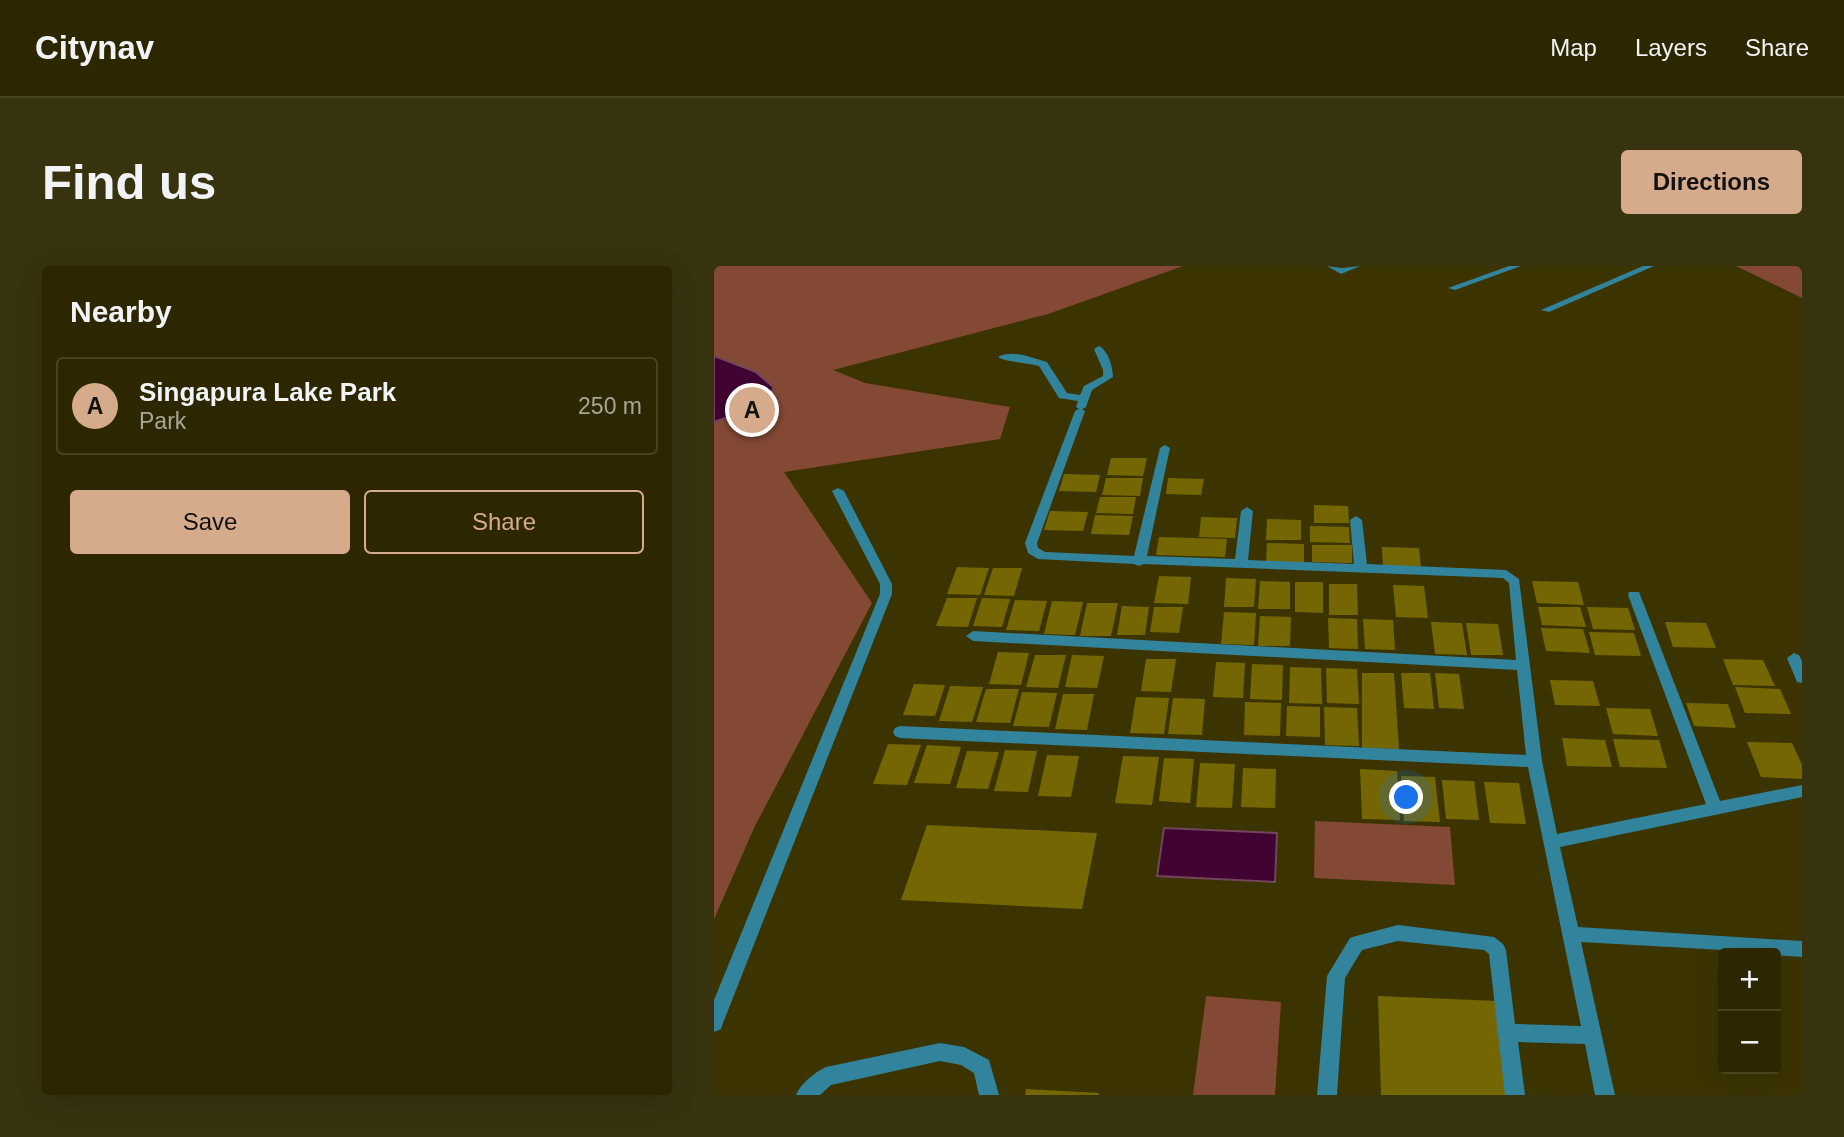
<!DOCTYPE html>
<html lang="en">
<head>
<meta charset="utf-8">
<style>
  :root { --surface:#2c2700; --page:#38330f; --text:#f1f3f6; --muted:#a6a599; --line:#484422; --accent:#d6ab8b }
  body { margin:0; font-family:Arial,sans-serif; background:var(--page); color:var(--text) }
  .controls { position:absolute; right:21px; bottom:21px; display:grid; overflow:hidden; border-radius:7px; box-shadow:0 7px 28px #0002 }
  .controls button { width:63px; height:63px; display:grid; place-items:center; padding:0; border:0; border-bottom:2px solid var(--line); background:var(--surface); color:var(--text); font:35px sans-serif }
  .you { position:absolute; left:693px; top:532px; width:24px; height:24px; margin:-18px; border:5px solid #fff; border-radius:50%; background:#1a73e8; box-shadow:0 0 0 10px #1a73e833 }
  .badge { display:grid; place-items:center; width:46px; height:46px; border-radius:50%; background:var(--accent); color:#111; font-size:23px; font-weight:700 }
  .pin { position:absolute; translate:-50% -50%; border:4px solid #fff; box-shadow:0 2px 7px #0006 }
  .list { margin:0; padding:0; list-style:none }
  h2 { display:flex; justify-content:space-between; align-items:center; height:91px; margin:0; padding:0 28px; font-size:30px }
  h2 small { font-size:23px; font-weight:400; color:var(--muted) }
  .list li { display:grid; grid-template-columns:46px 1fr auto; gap:21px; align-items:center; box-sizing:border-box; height:98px; margin:0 14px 14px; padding:0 14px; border:2px solid var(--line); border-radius:7px }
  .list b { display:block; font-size:26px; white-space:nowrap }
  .list p { margin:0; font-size:23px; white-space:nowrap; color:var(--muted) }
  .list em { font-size:23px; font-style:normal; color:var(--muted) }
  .actions { display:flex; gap:14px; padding:21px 28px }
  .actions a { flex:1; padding:16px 0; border:2px solid var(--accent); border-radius:7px; text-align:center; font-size:24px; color:var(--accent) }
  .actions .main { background:var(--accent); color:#111 }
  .map { position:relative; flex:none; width:1088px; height:829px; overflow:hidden; border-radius:7px }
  header { display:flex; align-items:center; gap:42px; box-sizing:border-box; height:98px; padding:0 35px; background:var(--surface); border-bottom:2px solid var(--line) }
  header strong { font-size:33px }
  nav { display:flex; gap:38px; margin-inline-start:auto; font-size:24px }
  .intro { display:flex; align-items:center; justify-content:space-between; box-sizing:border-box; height:168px; padding:0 42px }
  h1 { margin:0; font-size:49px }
  .button { padding:18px 32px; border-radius:7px; background:var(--accent); color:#111; font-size:24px; font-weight:700 }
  main { display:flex; gap:42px; padding:0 42px }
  aside { flex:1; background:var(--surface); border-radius:7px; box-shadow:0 7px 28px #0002 }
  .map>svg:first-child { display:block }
  .green { fill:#834935 }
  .water { fill:#410332; stroke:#72455d; stroke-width:2 }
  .building { fill:#746703 }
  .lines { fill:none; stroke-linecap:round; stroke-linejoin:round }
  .lane { fill:#31849c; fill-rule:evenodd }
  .street { fill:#31849c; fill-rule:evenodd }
</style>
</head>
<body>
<header>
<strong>Citynav</strong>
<nav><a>Map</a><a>Layers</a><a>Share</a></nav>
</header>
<div class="intro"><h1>Find us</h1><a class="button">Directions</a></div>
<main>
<aside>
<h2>Nearby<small></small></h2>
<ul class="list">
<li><span class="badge">A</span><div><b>Singapura Lake Park</b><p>Park</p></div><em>250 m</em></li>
</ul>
<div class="actions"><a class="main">Save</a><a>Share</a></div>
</aside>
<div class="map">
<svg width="1088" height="829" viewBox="0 0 1088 829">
  <rect width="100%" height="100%" fill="#3b3400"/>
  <path class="green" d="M0 0H469L334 48 119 104 151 117 296 141 286 173 70 206 158 337 41 560 0 653Z
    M1022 0H1088V32Z
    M601 555 736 561 741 619 600 612Z
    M492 730 567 736 561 829H479Z"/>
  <path class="water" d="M0 90 42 106 59 121 56 135 0 156Z
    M450 562 563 567 561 616 443 610Z"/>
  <path class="building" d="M397 192H433L429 210 393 209Z
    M350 208 386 209 382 226 345 225Z
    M392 212H429L426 230 388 229Z
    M454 212 490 213 487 229 452 228Z
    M386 231H422L419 248 382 247Z
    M600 239 634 240 635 257H600Z
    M336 245 374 246 369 265 330 264Z
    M381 249 419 250 415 269 377 268Z
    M487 251 523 252 521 272 485 271Z
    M553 253 587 254V274H552Z
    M596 260 635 261 636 277 596 276Z
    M445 271 513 273 511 291 442 289Z
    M553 277 590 278V297L552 296Z
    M598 279H638V297L598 296Z
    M668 281 705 282 707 301 669 300Z
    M243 301 275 302 266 329 233 328Z
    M279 302H308L300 330 270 329Z
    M445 310 477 311 474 338 440 337Z
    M512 312 542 313 540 341H510Z
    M546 315 576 316V343H544Z
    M818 315 864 316 870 339 823 337Z
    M581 316H609V347L581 346Z
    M615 318H643L644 349H615Z
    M679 319 710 320 714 352 682 351Z
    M233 332H263L254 361 222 360Z
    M268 332 296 333 288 361 259 360Z
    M301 334 333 335 325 365 292 364Z
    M338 335 369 336 361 369 330 368Z
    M373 337H404L397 370H366Z
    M408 340 435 341 431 369H403Z
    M440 341H469L465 367 436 366Z
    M824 341H866L872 361 828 359Z
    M873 341 914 342 921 364 879 363Z
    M510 346 542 347 540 379 507 378Z
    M546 350 577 351 576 380H544Z
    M614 352 643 353 644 383 615 382Z
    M649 353 679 354 681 384 651 383Z
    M717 356 748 357 753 389 721 388Z
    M951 356 992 357 1002 382 959 381Z
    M752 357 784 358 789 389H757Z
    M827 362 869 363 876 387 832 385Z
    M875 366 920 367 927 390 881 389Z
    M284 386 315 387 307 419 275 418Z
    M321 389H352L344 422 312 421Z
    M358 389 390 390 383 422 351 421Z
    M432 393H462L457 426 427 425Z
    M1009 393 1049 394 1061 420 1019 419Z
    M502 396 531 397 529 432 499 431Z
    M538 398 569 399 568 434 536 433Z
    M576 401 607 402 608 438 575 437Z
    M612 402 643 403 645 438 613 437Z
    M648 407H680L685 483 648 482Z
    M687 407H716L720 443 690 442Z
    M721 407 745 408 750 443 725 442Z
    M836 414 879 415 886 440 841 439Z
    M200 418 231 419 221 450 189 449Z
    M236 420 269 421 258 456 225 455Z
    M1021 421 1066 423 1077 448 1031 447Z
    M272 423H305L296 457 262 456Z
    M308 426 343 427 335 461 299 460Z
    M349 428H380L373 464 341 463Z
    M422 431 455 432 450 468 416 467Z
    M459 432 491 433 488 469 454 468Z
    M531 436 567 437 566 470 530 469Z
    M972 437 1014 438 1022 462 980 460Z
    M573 440 606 441V471L572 470Z
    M610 441 643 442 645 480 611 479Z
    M892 442 936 443 944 470 899 468Z
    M848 472 891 474 898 501 853 500Z
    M899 473 945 474 953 502 906 501Z
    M1033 476 1078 477 1088 499V513L1047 511Z
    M174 478 207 479 193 519 159 518Z
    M213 479 247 481 236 518 200 517Z
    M291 484 323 485 314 526 280 525Z
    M253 485 285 486 274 523 242 522Z
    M333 489 365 490 357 531 324 530Z
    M409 490 445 491 438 539 401 537Z
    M450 492 480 493 476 537 445 535Z
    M486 497 521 498 518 542 482 541Z
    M529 502 562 503 561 542 527 541Z
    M646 503 683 505 686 554 648 553Z
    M687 510 721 511 726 556 690 555Z
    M728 514 760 515 765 554 732 553Z
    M770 516 805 517 812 558 776 557Z
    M213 559 383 567 368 643 187 634Z
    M664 730 783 735 794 829H667Z
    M312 823 385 827V829H311Z"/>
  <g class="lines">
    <path class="lane" d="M385 80C394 84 399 101 399 111L378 124 372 141 367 144 362 141 364 135 345 132 325 100C314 97 292 96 284 91 298 83 318 92 333 96L353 127 366 129 370 120 389 110V104L380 83Z"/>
    <path class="street" d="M613 0 628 2 646 0 627 8Z
      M795 0H807L741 24 734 22Z
      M929 0H940L835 46 827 44Z
      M366 142 371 145 323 277 324 282 331 286 420 290 446 182 451 179 456 182 433 290 521 293 527 245 533 241 539 245 534 294 640 298 636 254 642 250 648 254 653 298 792 304 805 313 828 495 843 568 992 538 914 329 915 326H925L1006 535 1088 519V531L846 581 864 661 1088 675V691L1062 689V687L867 676 901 829H881L871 778 804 776 811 829H791L775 688 770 684 684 675 648 684 631 712 623 829H603L613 710 636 672 642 670 684 659 780 671 789 678 792 684 801 758 867 760 814 501 186 472 181 470 179 466 181 462 186 460 812 489 803 404 259 375 252 370 259 365 802 394 795 317 789 312 430 298 425 300 420 298 324 293 314 287 311 277 361 145Z
      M124 222 130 225 178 318V328L9 757 7 763 0 766V734L166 328V318L118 225Z
      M1080 387 1085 389 1088 395V417L1083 416 1073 392Z
      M226 777 250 781 275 794 285 829H265L260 807 247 799 226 795 117 819 106 829H82C87 817 101 806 112 801Z"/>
  </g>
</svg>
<div class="controls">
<button>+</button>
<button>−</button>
</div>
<div class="you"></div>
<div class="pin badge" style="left:38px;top:144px">A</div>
</div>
</main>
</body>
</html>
